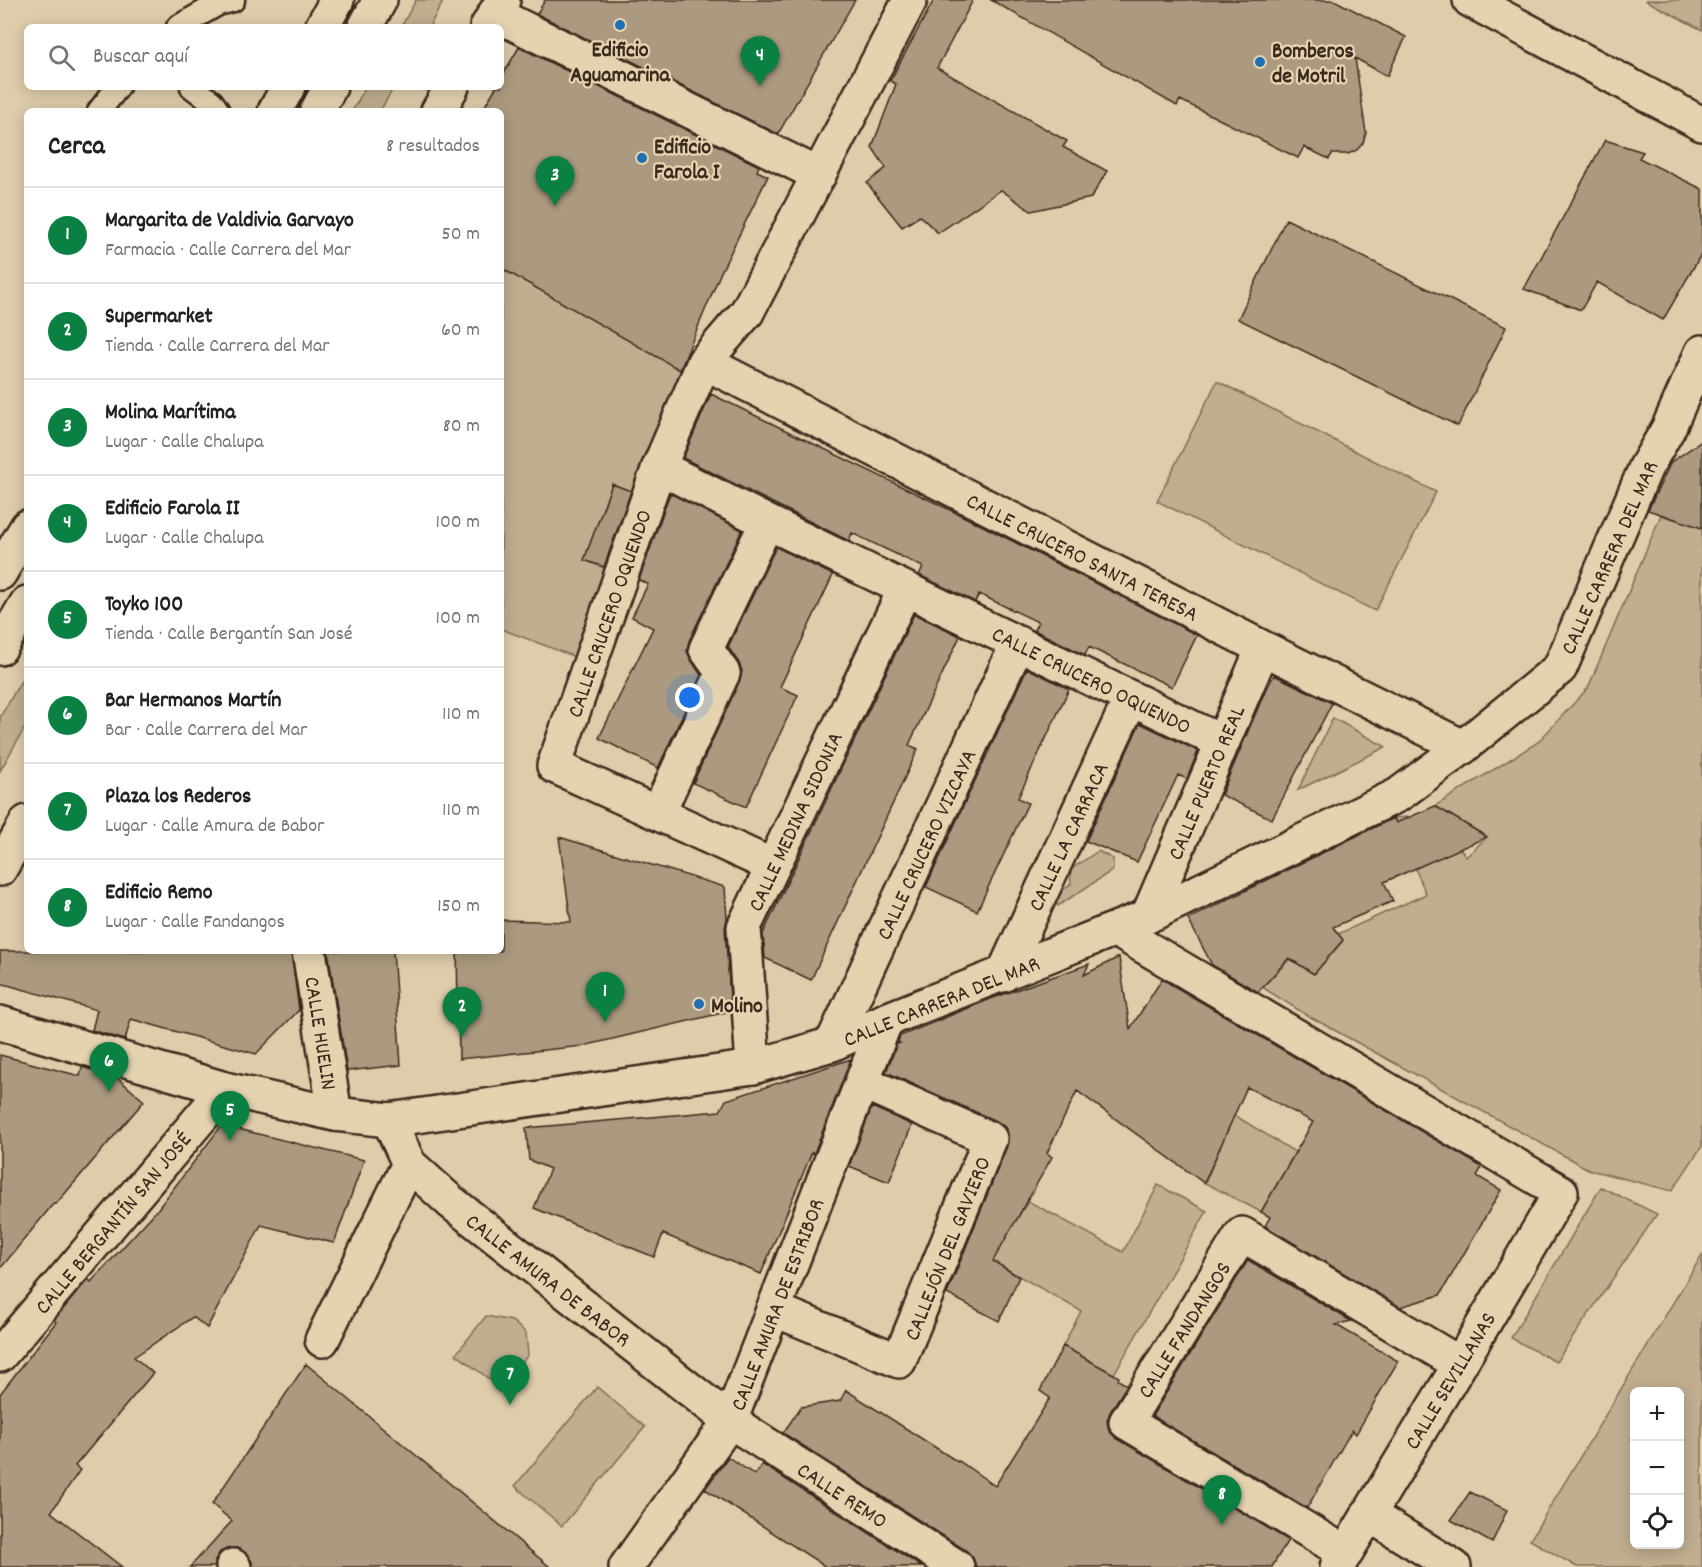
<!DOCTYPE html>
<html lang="es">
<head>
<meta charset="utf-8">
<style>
  :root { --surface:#fff; --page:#f6f6f6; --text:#222; --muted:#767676; --line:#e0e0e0; --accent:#0b8043 }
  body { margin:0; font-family:Dekko,sans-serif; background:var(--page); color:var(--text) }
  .controls { position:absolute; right:18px; bottom:18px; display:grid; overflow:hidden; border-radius:9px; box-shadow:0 3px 15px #0003 }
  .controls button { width:54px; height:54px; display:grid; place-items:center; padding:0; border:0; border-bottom:2px solid var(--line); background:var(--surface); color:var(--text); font:30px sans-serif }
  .you { position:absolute; left:690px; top:698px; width:21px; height:21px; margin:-15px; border:4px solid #fff; border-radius:50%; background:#1a73e8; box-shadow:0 0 0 9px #1a73e833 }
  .badge { display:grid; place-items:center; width:39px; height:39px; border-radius:50%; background:var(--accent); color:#fff; font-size:20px; font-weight:700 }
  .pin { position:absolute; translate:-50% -50px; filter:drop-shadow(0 2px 3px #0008) }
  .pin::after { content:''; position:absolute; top:32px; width:21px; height:18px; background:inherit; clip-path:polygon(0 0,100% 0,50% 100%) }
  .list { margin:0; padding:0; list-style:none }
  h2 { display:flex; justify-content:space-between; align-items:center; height:78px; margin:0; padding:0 24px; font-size:26px }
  h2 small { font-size:20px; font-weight:400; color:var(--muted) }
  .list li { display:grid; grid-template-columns:39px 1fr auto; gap:18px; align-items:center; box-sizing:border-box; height:96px; padding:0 24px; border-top:2px solid var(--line) }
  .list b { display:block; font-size:22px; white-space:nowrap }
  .list p { margin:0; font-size:20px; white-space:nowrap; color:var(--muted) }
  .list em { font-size:20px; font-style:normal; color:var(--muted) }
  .icon { flex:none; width:33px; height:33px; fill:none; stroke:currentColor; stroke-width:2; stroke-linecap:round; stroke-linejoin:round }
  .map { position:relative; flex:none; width:1702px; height:1567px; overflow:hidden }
  .search { position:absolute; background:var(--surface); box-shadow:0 3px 15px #0003; left:24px; top:24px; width:480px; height:66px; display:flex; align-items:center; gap:15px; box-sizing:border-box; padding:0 21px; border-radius:9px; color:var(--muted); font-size:22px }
  .panel { position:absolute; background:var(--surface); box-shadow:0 3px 15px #0003; left:24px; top:108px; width:480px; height:846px; border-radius:9px }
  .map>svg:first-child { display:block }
  .green { fill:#c0ae90; stroke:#7e6c57; stroke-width:1.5; fill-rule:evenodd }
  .building { fill:#ab9a7f; stroke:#3b2a1e; stroke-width:1.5 }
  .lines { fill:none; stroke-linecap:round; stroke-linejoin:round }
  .service-casing { stroke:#3b2a1e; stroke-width:27 }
  .pedestrian-casing { stroke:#3b2a1e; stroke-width:38 }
  .minor-casing { stroke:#3b2a1e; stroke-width:38 }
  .tertiary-casing { stroke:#3b2a1e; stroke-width:38 }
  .trunk-casing { stroke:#3b2a1e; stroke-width:38 }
  .service { stroke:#e5d3b0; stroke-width:22 }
  .pedestrian { stroke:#e5d3b0; stroke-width:33 }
  .minor { stroke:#e5d3b0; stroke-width:33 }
  .tertiary { stroke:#e5d3b0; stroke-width:33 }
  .trunk { stroke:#e5d3b0; stroke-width:33 }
  .poi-dot { fill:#1f6fb2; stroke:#e5d3b0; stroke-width:2 }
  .labels { text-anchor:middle; stroke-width:4.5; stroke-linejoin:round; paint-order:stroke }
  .poi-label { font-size:22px; font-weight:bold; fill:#3b2a1e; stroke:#e5d3b0; text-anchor:start }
  .street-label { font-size:22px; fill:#3b2a1e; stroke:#e5d3b0 }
</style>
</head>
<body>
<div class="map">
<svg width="1702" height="1567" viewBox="0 0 1702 1567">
  <rect width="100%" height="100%" fill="#deccaa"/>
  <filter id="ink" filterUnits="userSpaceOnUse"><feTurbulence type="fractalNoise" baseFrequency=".0167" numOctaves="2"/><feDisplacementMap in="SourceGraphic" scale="12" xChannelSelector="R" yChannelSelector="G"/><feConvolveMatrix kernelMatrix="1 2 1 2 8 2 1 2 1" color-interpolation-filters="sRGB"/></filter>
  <g filter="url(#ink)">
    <path class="green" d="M416 0H444L429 27H401Z
      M1645 0H1702V30Z
      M366 87H394L380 111H352Z
      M501 268 681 370 640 495 612 484 584 560 613 571 583 660 501 629Z
      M1217 381 1436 492 1375 611 1157 501Z
      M1661 515 1702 528V1146L1672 1191 1590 1170 1305 1014 1262 987 1290 959 1314 974 1343 941 1338 934 1426 894 1394 818 1408 817 1460 848 1466 857 1487 837 1435 806 1538 742 1588 688Z
      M27 671V724L0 771V717Z
      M1333 718 1386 747 1298 790Z
      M1098 851 1113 859V870L1058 906 1053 898 1071 884 1070 870Z
      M1234 1115 1295 1152 1261 1212 1205 1183Z
      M1158 1185 1207 1211 1114 1374 1063 1346 1081 1311 980 1254 956 1245 974 1201 1016 1221 1028 1201 1123 1252Z
      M1601 1187 1657 1214 1556 1362 1511 1338Z
      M1702 1255V1567H1577L1530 1540ZM1634 1392H1680V1544H1634Z
      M486 1316 512 1321 526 1333 528 1355 501 1388 456 1354Z
      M597 1387 645 1427 562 1526 515 1486Z"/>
    <path class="building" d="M545 0H855L778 134 537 14Z
      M934 0H973L937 68 1067 141 1063 147 1107 171 1091 198 1031 211 1001 190 938 233 920 216 902 227 867 183 886 168 872 147 896 84 890 81Z
      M991 0H1334L1406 37 1387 76 1355 58 1366 133 1363 143 1357 150 1348 154H1332L1329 159 1304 147 1298 158 1180 100 1177 106Z
      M519 47 759 166 757 171 768 176 721 272 680 370 501 268V111H482L496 87H501V78Z
      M1605 140 1643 152 1639 158 1702 189V253L1663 320 1597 282 1581 310 1524 289Z
      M1286 219 1506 327 1458 426 1238 319Z
      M711 394 977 523 1197 635 1172 687 1089 647 1085 655 1034 630 1038 622 979 594 975 602 919 575 923 567 852 533 849 541 683 458Z
      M1702 441V528L1648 510 1671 462Z
      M612 484 631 491 604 567 584 560Z
      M670 493 742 530 689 641 687 651 691 660 701 675 658 768 599 738 653 628 632 617 648 584 639 580Z
      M776 547 833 575 780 687 798 695 746 807 693 783 740 680 742 671 739 663 728 647Z
      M914 614 960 636 909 745 918 749 811 980 765 958 763 934Z
      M1027 668 1069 689 1018 798 1028 803 977 911 926 887Z
      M1274 675 1332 703 1272 819 1221 795 1263 696Z
      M1140 723 1198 751 1187 779 1178 775 1137 862 1086 841Z
      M1435 806 1487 837 1384 882 1393 901 1333 927 1343 940 1314 974 1289 958 1258 992 1212 965 1188 919 1381 824 1394 818 1396 823Z
      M559 837 725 887 727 919 725 928 731 1011 583 1046 459 1059 457 951H501V920L571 922Z
      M0 951H291L299 1010 256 1054 131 1019 125 1040 92 1030 97 1010 0 983Z
      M328 951H393L401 1065 347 1071Z
      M1119 957 1130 1029 1162 979 1482 1167 1477 1176 1501 1190 1440 1295 1400 1307 1265 1226 1270 1217 1261 1212 1313 1122 1247 1087 1204 1183 1077 1091 1047 1153 1052 1157 993 1261 1019 1277 999 1321 947 1294 1007 1146 1008 1136 1007 1129 998 1122 886 1072 897 1044 900 1043 898 1042 900 1036 993 998 1089 964 1084 975Z
      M0 1055 80 1076 82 1067 116 1077 144 1101 56 1204 54 1203 0 1269Z
      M851 1059 814 1153 812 1152 761 1274 663 1234 654 1257 534 1208 550 1169 529 1160 526 1128 720 1111 726 1100Z
      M872 1107 912 1125 889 1182 849 1166Z
      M222 1125 364 1160 334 1243 261 1225 207 1328 193 1317 134 1357 153 1373 75 1466 80 1470 51 1512 122 1567H0V1394L56 1322 54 1320 88 1279 91 1282 157 1210Z
      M1248 1260 1351 1321 1336 1325 1398 1361 1356 1434 1352 1430 1307 1508 1152 1416Z
      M1063 1346 1119 1377 1118 1380 1127 1385 1110 1412 1107 1421 1109 1431 1116 1438 1288 1540 1272 1567H976L973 1558 967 1551 783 1433 801 1407 840 1401 846 1390 958 1462 959 1461 995 1486 1050 1398 1040 1391Z
      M306 1364 328 1382 550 1567H252V1562L247 1554 237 1548H229L220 1552 215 1561V1567H190L232 1521 212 1504Z
      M728 1457 755 1475 762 1464 922 1567H826L705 1489Z
      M1470 1492 1507 1510 1492 1543 1451 1520Z"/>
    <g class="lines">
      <defs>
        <path id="service" d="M178 27 218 4 233 0
          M192 87 212 102 218 111
          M99 111 118 87"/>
        <path id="pedestrian" d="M495 14 819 175
          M659 467 704 362 747 312"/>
        <path id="minor" d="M322 27 337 0
          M365 27 380 0
          M275 111 288 87
          M317 111 330 87
          M747 312 910 0
          M704 362 1263 648 1463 747
          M0 573 27 527
          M0 648 27 603
          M658 813 723 673 706 649 767 522
          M773 866 554 766 659 467 767 522 1222 742
          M1148 916 1263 648
          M1116 930 1561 1192 1460 1364 1337 1567
          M309 951 335 1114
          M1003 975 1131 698
          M832 1044 1018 643
          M753 1067 744 927 905 589
          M389 1120 409 1164 451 1202 730 1421 957 1567
          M773 1309 899 1361 990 1139 862 1082
          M322 1340 409 1164
          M0 1355 225 1089
          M1368 1514 1454 1567
          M1346 1553 1126 1422 1242 1234 1460 1364
          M233 1566 234 1567
          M626 1567 730 1421 886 1020"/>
        <path id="tertiary" d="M487 27 503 0
          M438 111 452 87
          M0 869 27 822
          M0 1023 225 1089 335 1114 389 1120 753 1067 832 1044 886 1020 1148 916 1398 795 1463 747 1560 668 1646 467 1668 429 1702 352"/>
        <path id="trunk" d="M1470 0 1702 124"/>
      </defs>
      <use href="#service" class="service-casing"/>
      <use href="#pedestrian" class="pedestrian-casing"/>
      <use href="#minor" class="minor-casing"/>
      <use href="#tertiary" class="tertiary-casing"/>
      <use href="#trunk" class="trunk-casing"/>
      <use href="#service" class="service"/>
      <use href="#pedestrian" class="pedestrian"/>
      <use href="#minor" class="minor"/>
      <use href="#tertiary" class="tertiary"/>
      <use href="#trunk" class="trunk"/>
    </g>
  </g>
  <g class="poi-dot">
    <circle cx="620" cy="25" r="6"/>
    <circle cx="1260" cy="62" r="6"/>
    <circle cx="642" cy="158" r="6"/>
    <circle cx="699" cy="1004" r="6"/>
  </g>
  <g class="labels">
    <g class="poi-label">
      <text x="620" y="56" text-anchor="middle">Edificio<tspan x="620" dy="25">Aguamarina</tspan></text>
      <text x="1272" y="57">Bomberos<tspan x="1272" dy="25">de Motril</tspan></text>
      <text x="654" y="153">Edificio<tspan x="654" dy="25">Farola I</tspan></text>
      <text x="711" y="1012">Molino</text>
    </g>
    <g class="street-label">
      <text transform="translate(1083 556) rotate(27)" y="8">CALLE CRUCERO SANTA TERESA</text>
      <text transform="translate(1608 557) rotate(-66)" y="8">CALLE CARRERA DEL MAR</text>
      <text transform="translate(608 613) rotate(-71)" y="8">CALLE CRUCERO OQUENDO</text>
      <text transform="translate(1092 679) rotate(26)" y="8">CALLE CRUCERO OQUENDO</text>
      <text transform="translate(1205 782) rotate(-67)" y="8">CALLE PUERTO REAL</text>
      <text transform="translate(794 821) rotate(-65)" y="8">CALLE MEDINA SIDONIA</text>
      <text transform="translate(1067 836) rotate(-65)" y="8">CALLE LA CARRACA</text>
      <text transform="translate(925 844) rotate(-65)" y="8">CALLE CRUCERO VIZCAYA</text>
      <text transform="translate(941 1000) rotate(-22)" y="8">CALLE CARRERA DEL MAR</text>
      <text transform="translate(322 1033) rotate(81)" y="8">CALLE HUELIN</text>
      <text transform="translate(112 1222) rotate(-50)" y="8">CALLE BERGANTÍN SAN JOSÉ</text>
      <text transform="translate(946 1248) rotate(-68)" y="8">CALLEJÓN DEL GAVIERO</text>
      <text transform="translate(549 1279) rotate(38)" y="8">CALLE AMURA DE BABOR</text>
      <text transform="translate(776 1304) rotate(-69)" y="8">CALLE AMURA DE ESTRIBOR</text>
      <text transform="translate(1183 1329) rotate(-58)" y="8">CALLE FANDANGOS</text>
      <text transform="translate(1449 1380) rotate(-59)" y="8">CALLE SEVILLANAS</text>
      <text transform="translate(843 1494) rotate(33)" y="8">CALLE REMO</text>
    </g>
  </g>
</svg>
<div class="controls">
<button>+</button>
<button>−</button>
<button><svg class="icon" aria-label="locate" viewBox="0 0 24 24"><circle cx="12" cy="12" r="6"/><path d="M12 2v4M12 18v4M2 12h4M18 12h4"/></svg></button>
</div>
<div class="you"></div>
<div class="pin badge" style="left:605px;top:1022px">1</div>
<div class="pin badge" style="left:462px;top:1037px">2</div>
<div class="pin badge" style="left:555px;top:206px">3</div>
<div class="pin badge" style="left:760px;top:86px">4</div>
<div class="pin badge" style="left:230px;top:1141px">5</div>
<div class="pin badge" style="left:109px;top:1092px">6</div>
<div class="pin badge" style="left:510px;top:1405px">7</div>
<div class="pin badge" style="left:1222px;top:1525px">8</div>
<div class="search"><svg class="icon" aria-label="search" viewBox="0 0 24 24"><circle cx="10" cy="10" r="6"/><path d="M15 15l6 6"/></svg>Buscar aquí</div>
<section class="panel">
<h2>Cerca<small>8 resultados</small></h2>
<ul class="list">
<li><span class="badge">1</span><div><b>Margarita de Valdivia Garvayo</b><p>Farmacia · Calle Carrera del Mar</p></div><em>50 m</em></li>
<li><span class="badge">2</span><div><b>Supermarket</b><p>Tienda · Calle Carrera del Mar</p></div><em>60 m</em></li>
<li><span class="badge">3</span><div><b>Molina Marítima</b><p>Lugar · Calle Chalupa</p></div><em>80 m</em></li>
<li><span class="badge">4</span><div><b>Edificio Farola II</b><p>Lugar · Calle Chalupa</p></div><em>100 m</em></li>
<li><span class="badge">5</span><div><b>Toyko 100</b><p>Tienda · Calle Bergantín San José</p></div><em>100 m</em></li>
<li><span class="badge">6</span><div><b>Bar Hermanos Martín</b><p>Bar · Calle Carrera del Mar</p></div><em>110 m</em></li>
<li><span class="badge">7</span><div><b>Plaza los Rederos</b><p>Lugar · Calle Amura de Babor</p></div><em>110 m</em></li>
<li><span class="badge">8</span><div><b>Edificio Remo</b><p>Lugar · Calle Fandangos</p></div><em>150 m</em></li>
</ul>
</section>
</div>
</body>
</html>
